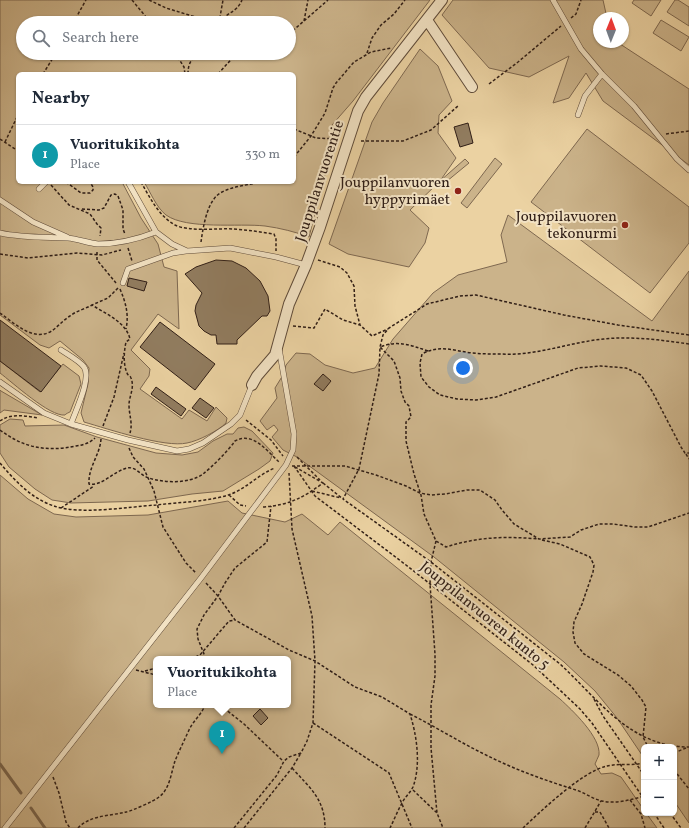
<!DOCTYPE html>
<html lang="en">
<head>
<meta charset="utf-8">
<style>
  :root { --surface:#fff; --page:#f2f2f3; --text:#1f2937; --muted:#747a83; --line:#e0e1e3; --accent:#8f2418 }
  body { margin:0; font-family:Vollkorn,serif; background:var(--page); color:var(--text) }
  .controls { position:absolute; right:12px; bottom:12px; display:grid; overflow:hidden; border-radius:6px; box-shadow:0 1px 3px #0004 }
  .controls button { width:36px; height:36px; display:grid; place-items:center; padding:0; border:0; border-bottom:1px solid var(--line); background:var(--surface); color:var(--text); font:20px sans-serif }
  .compass { position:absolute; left:593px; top:12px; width:36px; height:36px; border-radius:50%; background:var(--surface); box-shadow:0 1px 3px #0004; rotate:1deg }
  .you { position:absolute; left:463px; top:368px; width:14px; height:14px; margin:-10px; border:3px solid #fff; border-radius:50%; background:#1a73e8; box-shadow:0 0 0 6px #1a73e833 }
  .badge { display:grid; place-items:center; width:26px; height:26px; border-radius:50%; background:var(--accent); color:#fff; font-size:13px; font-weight:700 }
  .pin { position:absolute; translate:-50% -33px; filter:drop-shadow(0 1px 2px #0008) }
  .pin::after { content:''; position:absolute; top:21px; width:14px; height:12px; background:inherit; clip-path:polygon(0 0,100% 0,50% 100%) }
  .popup { position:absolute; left:153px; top:656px; width:138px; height:52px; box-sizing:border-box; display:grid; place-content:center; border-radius:6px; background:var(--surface); filter:drop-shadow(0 1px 3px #0005); font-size:13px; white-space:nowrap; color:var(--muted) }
  .popup b { font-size:15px; color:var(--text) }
  .popup::after { content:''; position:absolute; left:50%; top:100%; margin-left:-8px; border:8px solid transparent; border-top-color:var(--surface) }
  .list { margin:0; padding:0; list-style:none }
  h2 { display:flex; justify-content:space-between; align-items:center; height:52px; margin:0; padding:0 16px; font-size:17px }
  h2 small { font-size:13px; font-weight:400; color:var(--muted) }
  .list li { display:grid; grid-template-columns:26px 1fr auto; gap:12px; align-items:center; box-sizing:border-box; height:60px; padding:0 16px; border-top:1px solid var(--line) }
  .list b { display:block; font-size:15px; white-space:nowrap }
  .list p { margin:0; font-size:13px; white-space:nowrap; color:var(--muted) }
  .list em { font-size:13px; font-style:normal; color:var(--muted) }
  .icon { flex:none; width:22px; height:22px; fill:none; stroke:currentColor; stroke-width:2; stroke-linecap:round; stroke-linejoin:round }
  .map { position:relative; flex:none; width:689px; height:828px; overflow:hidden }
  .search { position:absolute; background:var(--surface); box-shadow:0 1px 3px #0004; left:16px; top:16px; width:280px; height:44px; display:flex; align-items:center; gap:10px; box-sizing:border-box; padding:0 14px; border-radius:22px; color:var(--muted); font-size:15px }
  .panel { position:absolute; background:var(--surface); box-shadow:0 1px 3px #0004; left:16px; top:72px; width:280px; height:112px; border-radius:6px }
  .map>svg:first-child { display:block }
  .green { fill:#cbb38a; stroke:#7e6850; fill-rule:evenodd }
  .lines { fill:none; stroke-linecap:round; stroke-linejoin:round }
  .stream { stroke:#7a654d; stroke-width:3 }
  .building { fill:#917c5f; stroke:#301e16 }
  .service-casing { stroke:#5f4b39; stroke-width:6 }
  .minor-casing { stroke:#5f4b39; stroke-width:12 }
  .path { stroke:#301e16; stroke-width:1.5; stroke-dasharray:3 2; stroke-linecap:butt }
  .service { stroke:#f2e2c3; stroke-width:5 }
  .minor { stroke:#f2e2c3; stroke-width:10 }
  .poi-dot { fill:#8f2418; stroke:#f2e2c3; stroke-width:1.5 }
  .labels { text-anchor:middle; stroke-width:4; stroke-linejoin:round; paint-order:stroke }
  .street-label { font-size:15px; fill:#301e16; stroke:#f2e2c3 }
  .poi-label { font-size:15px; fill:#301e16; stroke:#f2e2c3; text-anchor:end }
</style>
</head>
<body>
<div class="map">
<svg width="689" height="828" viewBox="0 0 689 828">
  <rect width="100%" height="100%" fill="#ebd2a2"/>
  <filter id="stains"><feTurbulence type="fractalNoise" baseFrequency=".005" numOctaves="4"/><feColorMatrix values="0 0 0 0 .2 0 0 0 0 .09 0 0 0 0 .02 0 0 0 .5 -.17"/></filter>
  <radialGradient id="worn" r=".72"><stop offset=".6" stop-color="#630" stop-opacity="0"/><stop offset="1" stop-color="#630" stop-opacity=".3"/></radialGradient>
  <path class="green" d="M0 0H430L353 101 332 125 331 151 309 237C296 232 280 228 265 226 239 223 187 230 166 215 156 207 151 193 144 182H294V74H18V182H122L141 218 158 244 164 267 177 271 179 329 158 314 131 350 150 369 149 376 140 389 182 419 189 410 207 421 216 407 227 418 226 423C218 431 198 441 187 443 165 448 108 429 84 422L81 413 88 384 89 368 83 360 60 341 49 348 40 345 0 315ZM23 23H289V53H23Z
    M453 0H603L607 18H599V42H617L689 89V165L603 101 586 73 569 98 553 103 569 56 529 77 489 68 442 15Z
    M634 0H661L651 16 632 3Z
    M675 0H678L689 7V26L667 12Z
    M661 20 689 37 681 51 653 33Z
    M420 49 438 66 452 101 439 115 438 133 456 158 440 181 465 159 469 163 441 186 438 183 410 210 429 228 425 243 409 267 348 254 329 244 372 122 383 103Z
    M587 129 689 207V243L650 293 531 202Z
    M495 158 502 164 467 208 461 203Z
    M508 215 652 321 689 271V823L674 801V747H644V758L617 718 595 691 564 662 434 557 297 457 283 450 272 437 278 430 274 425 267 430 260 421 277 398 275 388 283 375 286 365 296 353 310 354 325 365 353 373 375 368 393 339 433 293 458 275 507 262 501 235Z
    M0 361 40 392 63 364 79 376 81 384 70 412C70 412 65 414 65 415 50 417 12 382 0 373Z
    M0 390 1 391 42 415 4 410 0 413Z
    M10 419 23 420 25 426 64 425 97 437 156 453 182 455 198 452 213 441 227 434H233L238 428 244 427 252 431 273 453 270 461 259 469 223 491 192 494 148 501 71 503 52 500 35 489 9 467 0 453V425Z
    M0 475 28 499 54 514 76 517 148 515 228 501 242 513 285 522 302 514 328 535 340 522 560 699C572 710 601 737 599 755 598 758 596 761 595 764L601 774 612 773 621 777 644 810V813H646L657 828H0ZM156 659H288V705H156Z"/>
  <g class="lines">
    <path class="stream" d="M0 764 21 793
      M31 808 45 828"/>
  </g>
  <path class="building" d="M468 123 473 143 460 147 454 127Z
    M216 260 232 261 246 268 260 281 268 296 270 311 267 316H262L237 340V344H217L216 335H211L204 331 199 326 195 311 196 305 202 293 185 274 196 267Z
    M129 278 147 282 144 291 127 286Z
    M0 320 61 366 41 392 0 361Z
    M160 322 215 364 195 390 140 347Z
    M323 374 331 381 323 391 314 384Z
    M156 387 186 409 181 416 151 394Z
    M200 398 214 408 206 418 192 408Z
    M260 709 268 718 261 725 253 716Z"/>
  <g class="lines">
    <defs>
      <path id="service" d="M553 0 581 49 602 74 634 106 677 159 689 170
        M578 115 585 96 602 74
        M128 182 156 232 172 244 187 251 230 248 276 257 306 265
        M39 189 46 182
        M0 200 33 222 67 237
        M0 233C22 238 45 237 68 238 78 239 88 243 98 244 117 244 138 239 156 232
        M123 283 128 269 173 253 186 251
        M61 350C67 354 80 361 84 367 92 378 75 412 71 424
        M0 382 44 413 71 424 128 440 177 451 189 449 203 443 231 424 240 415 252 385
        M5 828 201 578 286 465 293 450 294 434 279 348"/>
      <path id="minor" d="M427 20 472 87
        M252 385 257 376 275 355 289 304 306 265 320 227 358 111 366 97 442 0"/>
    </defs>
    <use href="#service" class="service-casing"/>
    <use href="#minor" class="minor-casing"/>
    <path class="path" d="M132 0 151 23
      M149 0 166 8 212 22 220 17 223 0
      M571 18 576 14 581 0
      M304 21 308 0
      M73 23 86 0
      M220 23C227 11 236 14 242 0
      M289 34 328 0
      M175 53 184 67 185 74
      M367 53 372 38 381 25 394 14 405 0
      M43 74 56 53
      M188 74C188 64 191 59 199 53
      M218 74 237 53
      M489 84 518 62 561 26
      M294 129 316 138 339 139
      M666 134 689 131
      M0 139 18 151
      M361 141H403L431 130 459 105
      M5 142 18 115
      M294 157 311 136 325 113 333 88 336 83 354 62 371 52 391 48
      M66 182 81 193H90L93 190V187L90 182
      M141 182C150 198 159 216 175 225 189 232 218 228 234 229 248 230 261 232 274 234L276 239V251
      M51 185 69 205 90 214 97 224 101 228 100 236
      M82 209 99 210 104 208 111 195 115 194 118 196 123 210V229L125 234
      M201 242C203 228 207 199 222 192 234 186 248 185 261 182
      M128 248 132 261
      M97 252V260L116 283
      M0 254 28 258 77 253 102 255 121 250
      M318 260 340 267 347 273 354 286 355 306 360 325
      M118 288 108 298 92 305C106 314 126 322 130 339L126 342C124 351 123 364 127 373 128 376 130 375 131 378 135 388 129 396 129 405 129 415 133 423 130 433
      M120 289C126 303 129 315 126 329
      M0 313C14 323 32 341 50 332 57 328 63 320 70 316 76 311 85 309 92 305
      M293 326 314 328 325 309 343 320 360 325 372 336 388 329
      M689 335 618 325 564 315 476 295 460 296 427 304 389 328 383 335 380 347 379 374 359 469 343 499 431 562 560 664C599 700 630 747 689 747
      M689 344C661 340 632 336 604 339 570 342 537 356 502 354 492 354 482 354 472 353 454 351 440 344 422 354L420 363 421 377 429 387 440 395 457 399 476 400 496 397 578 368 601 366 626 368 641 375 652 391 681 447 685 453H689
      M428 351C410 345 398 340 380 347L394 361 400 378 401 391 405 402 409 406 411 417 406 422V441L414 474 421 495 424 514 436 541 446 547C477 537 506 536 538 539
      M246 420 271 440 283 456
      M0 421C11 413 25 416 38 418
      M103 426 114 397 124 353
      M0 430C24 448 46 452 76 446 83 445 90 443 95 438
      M101 439C100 455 88 467 89 484 101 487 114 471 127 468 136 466 141 476 149 478 164 483 189 484 203 474 213 466 227 452 235 441 253 431 267 451 280 463
      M129 448 133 457 144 469 154 491 163 527 186 563 196 573
      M686 454 689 459
      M297 457 320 480
      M0 463C14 480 32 499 54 506 79 515 129 507 156 505 179 502 209 502 231 494 247 488 259 474 275 468
      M292 466H345L376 475 406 486 420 493 431 495 445 494 467 490H480L495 500 502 510 514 524 539 539 570 537 581 530 599 524H613L635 527H648L689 513
      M294 466 315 496 406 565 533 665 563 693 580 709 592 723 644 799
      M323 483 343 499
      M312 491 341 498
      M229 495 240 505 246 506
      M263 507C289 505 303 498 323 483L295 467
      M61 508 94 486
      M542 540 560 544 590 557 594 565 593 572 582 604 574 622 573 632 575 643 584 654 618 675 631 686 642 700 646 707 643 737 648 747
      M436 541 431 562 430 584 435 654V676L431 705V748L437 813 443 828
      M206 583 218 596 235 620 289 650 315 661 355 687 382 697 410 714C417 736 421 765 413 787 410 793 405 797 402 803 398 810 394 820 390 828
      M191 659 200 655 229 621 235 620
      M206 659 198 639 197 629 204 615 218 596 225 583 235 568 267 542 271 506
      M136 670 156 675
      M145 671 156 668
      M594 699 603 716 644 775
      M220 705 244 724 283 761
      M410 714C436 727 461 743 488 756 516 770 547 781 576 790 585 793 593 799 602 801 615 804 631 800 644 796
      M313 723 389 773 412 828
      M674 753 686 748
      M292 768C310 788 325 799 325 828
      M674 770 689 789
      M53 777 59 793 66 822 70 828
      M413 790 437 813
      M630 800 641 814 645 828
      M595 812H600L609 828
      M654 813 664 828
      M670 813 681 828
      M78 828C90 815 110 816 126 812 132 811 154 801 159 797 170 789 171 773 175 761 179 751 184 741 189 730 193 721 202 714 205 705
      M234 828 277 775 284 761 289 757 301 753 307 741 313 723 315 661 312 616 292 529 289 473
      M244 828 292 768 301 753
      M523 828C542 810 583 771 607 766 620 763 632 766 644 763
      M585 828 601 801"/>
    <use href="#service" class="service"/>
    <use href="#minor" class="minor"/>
  </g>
  <g class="poi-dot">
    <circle cx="458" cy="191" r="4"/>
    <circle cx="625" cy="225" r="4"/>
  </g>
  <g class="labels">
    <g class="street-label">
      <text transform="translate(319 181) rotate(-72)" y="5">Jouppilanvuorentie</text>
      <text transform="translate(485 615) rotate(39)" y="5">Jouppilanvuoren kunto 5</text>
    </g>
    <g class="poi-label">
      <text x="450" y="187">Jouppilanvuoren<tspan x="450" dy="17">hyppyrimäet</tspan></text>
      <text x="617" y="221">Jouppilavuoren<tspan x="617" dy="17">tekonurmi</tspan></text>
    </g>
  </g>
  <rect width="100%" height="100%" filter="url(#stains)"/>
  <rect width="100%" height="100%" fill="url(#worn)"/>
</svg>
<div class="controls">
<button>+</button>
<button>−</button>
</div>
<svg class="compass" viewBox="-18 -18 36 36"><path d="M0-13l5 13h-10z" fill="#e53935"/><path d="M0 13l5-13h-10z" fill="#747a83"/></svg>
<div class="you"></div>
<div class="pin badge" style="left:222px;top:754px;background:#0f9aa8">1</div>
<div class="popup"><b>Vuoritukikohta</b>Place</div>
<div class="search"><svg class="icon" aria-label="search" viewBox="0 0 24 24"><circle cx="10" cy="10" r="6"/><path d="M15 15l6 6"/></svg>Search here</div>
<section class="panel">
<h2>Nearby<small></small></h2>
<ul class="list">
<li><span class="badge" style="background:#0f9aa8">1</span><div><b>Vuoritukikohta</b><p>Place</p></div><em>330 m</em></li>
</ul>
</section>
</div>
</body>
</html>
